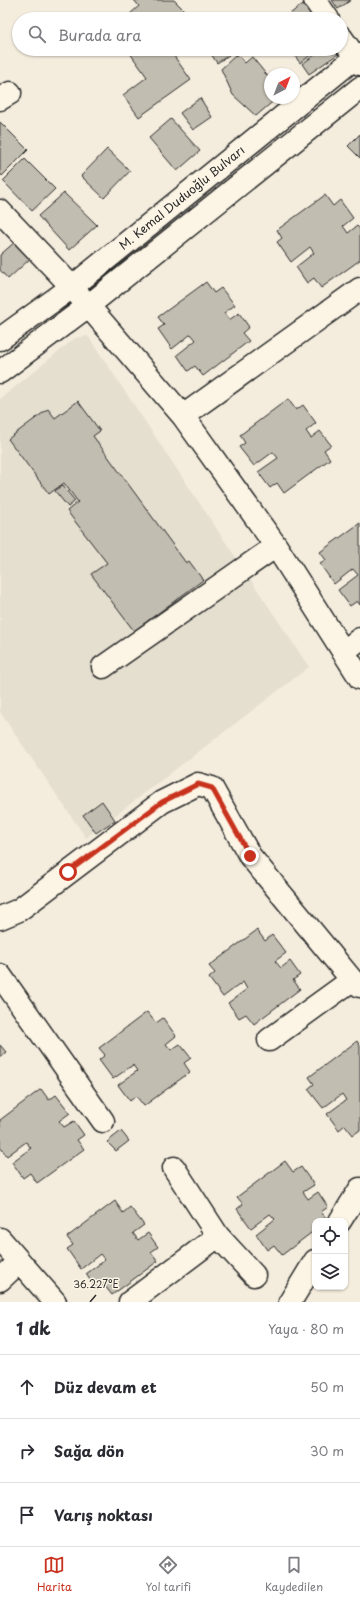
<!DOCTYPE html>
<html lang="tr">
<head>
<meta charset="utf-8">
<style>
  :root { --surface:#fff; --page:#f2f2f3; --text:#2b2b33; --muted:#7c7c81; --line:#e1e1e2; --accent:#c8321e }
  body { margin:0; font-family:"Playpen Sans",sans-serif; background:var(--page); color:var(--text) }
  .controls { position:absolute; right:12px; bottom:12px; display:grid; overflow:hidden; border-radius:8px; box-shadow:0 1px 3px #0004 }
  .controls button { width:36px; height:36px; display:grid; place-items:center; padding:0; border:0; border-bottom:1px solid var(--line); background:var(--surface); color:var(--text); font:20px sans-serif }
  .compass { position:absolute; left:264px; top:68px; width:36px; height:36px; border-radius:50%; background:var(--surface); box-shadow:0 1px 3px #0004; rotate:42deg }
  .stop { position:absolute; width:12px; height:12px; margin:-9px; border:3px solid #c8321e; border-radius:50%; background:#fff }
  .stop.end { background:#c8321e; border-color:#fff; box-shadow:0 1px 4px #0008 }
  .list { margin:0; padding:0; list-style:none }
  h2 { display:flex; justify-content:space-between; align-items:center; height:52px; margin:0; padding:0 16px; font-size:17px }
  h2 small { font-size:13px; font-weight:400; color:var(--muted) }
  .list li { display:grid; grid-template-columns:26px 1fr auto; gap:12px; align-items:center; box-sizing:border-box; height:64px; padding:0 16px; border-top:1px solid var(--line) }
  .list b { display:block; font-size:15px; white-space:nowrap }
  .list em { font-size:13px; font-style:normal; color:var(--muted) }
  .icon { flex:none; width:22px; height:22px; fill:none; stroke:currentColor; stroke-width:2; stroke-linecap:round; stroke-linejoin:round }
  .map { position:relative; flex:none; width:360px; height:1302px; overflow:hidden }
  .search { position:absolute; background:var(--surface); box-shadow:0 1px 3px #0004; left:12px; right:12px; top:12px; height:44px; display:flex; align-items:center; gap:10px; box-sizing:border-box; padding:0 14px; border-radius:22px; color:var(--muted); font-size:15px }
  .sheet { height:244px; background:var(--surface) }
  nav { display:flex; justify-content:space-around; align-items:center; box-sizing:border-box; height:56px; border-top:1px solid var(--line); background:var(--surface); font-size:11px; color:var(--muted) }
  nav a { display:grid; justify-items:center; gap:2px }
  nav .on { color:var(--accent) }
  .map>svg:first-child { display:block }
  .built { fill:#e5dfd0 }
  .building { fill:#c2bdb1; stroke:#2b2b2b }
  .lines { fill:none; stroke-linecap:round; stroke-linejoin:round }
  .minor-casing { stroke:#2b2b2b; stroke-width:25 }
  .minor { stroke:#fcf5e5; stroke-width:22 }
  .route { stroke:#c8321e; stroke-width:5 }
  .ticks { fill:none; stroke:#2b2b2b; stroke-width:1.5 }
  .labels { text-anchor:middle; stroke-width:3; stroke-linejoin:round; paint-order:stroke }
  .street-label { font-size:12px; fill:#2b2b2b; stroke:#fcf5e5 }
  .ticks-label { font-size:10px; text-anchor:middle; fill:#2b2b2b; stroke:#fcf5e5; stroke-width:3; stroke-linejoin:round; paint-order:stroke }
</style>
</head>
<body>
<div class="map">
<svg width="360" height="1302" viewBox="0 0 360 1302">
  <rect width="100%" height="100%" fill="#f4edde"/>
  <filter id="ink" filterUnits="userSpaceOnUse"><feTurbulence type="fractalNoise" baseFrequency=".025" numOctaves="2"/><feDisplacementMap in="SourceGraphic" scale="8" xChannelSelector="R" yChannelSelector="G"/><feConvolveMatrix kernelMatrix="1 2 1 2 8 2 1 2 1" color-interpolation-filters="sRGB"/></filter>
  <g filter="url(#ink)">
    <path class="built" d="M88 336 309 667 86 838 0 712V399L75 338Z"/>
    <path class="building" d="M134 0H174L185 11 177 19H163L161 17 158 19H135L130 14 139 6Z
      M332 0H351L338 9Z
      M303 4 314 19H283Z
      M127 49H169L191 80 139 117 123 95 147 77Z
      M218 49H225L229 55 217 63 211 54Z
      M290 49H319L300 63Z
      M323 49H334L338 54 309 74 302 64Z
      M237 54 245 63 252 57 270 79V98H277L256 116 233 95 221 69Z
      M200 98 212 117 193 130 180 113Z
      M171 119 200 151 177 171 149 138Z
      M0 122 28 150 2 176 0 173Z
      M360 134V158L348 146Z
      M107 149 130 171 104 198 81 176Z
      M25 159 55 189 32 211 3 181Z
      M64 193 97 225 69 250 38 216Z
      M325 195 333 206 340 200 353 218 343 226 348 233 357 226 360 229V260L321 288 314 278 307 283 296 267 314 253 310 247 291 262 277 242 282 238 277 230Z
      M16 241 32 257 8 279 0 270V255Z
      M206 282 214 293 221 288 235 305 224 313 229 320 239 313 249 327 242 333 249 341 203 376 195 366 188 371 177 355 196 340 191 334 172 349 158 329 164 325 158 317Z
      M288 399 296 410 303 405 316 423 306 431 311 438 320 431 331 445 324 450 330 459 284 493 277 483 270 488 258 472 278 458 273 452 254 466 239 447 245 443 240 435Z
      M78 401 100 431 93 436 186 563 189 561 203 580 134 631 91 574 107 563 67 511 78 502 64 483 49 494 8 439 48 409 55 418Z
      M62 485 75 501 68 507 55 491Z
      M360 523V605L357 601 350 606 338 590 358 575 353 569 334 584 320 564 326 560 320 552Z
      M102 801 115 820 96 833 83 815Z
      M257 930 265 941 272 935 286 953 275 961 281 968 290 961 300 975 293 980 300 989 254 1024 246 1014 239 1018 228 1003 247 989 243 982 223 997 209 978 215 973 209 966Z
      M147 1012 156 1023 163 1018 176 1036 166 1044 171 1050 180 1044 191 1058 184 1063 190 1072 144 1106 136 1096 130 1101 118 1085 137 1071 133 1065 113 1079 99 1060 105 1055 99 1048Z
      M357 1041 360 1046V1130L353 1135 345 1125 339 1130 327 1114 346 1100 342 1094 323 1108 308 1089 314 1084 309 1077Z
      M0 1045 6 1052 0 1057Z
      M41 1089 49 1100 56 1095 70 1113 59 1121 64 1127 74 1121 84 1135 77 1140 84 1149 37 1183 30 1173 23 1178 12 1162 31 1148 26 1142 7 1156 0 1147V1120Z
      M121 1131 129 1141 116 1151 107 1142Z
      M285 1161 293 1172 301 1167 314 1185 303 1192 308 1199 318 1192 328 1207 321 1212 328 1220 315 1221V1230L282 1255 274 1245 267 1250 256 1234 275 1219 270 1214 251 1228 237 1209 243 1204 237 1197Z
      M115 1201 123 1213 130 1207 144 1225 133 1233 138 1240 148 1233 158 1247 151 1252 158 1261 112 1295 104 1285 97 1290 86 1274 105 1260 100 1254 81 1269 67 1249 73 1245 67 1237Z"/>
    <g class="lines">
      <defs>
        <path id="minor" d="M315 0 328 19
          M341 37 360 64
          M0 99 10 93
          M0 211 72 287 183 416 276 546 360 678
          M0 339 72 287 360 54
          M0 372 88 306 360 88
          M183 416 360 289
          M343 652 360 639
          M103 667 276 546
          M0 918 19 910 162 802 198 784 212 788 250 856 352 980 360 986
          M0 975 103 1121
          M269 1040 352 980
          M174 1168 218 1236 254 1275
          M340 1221 360 1189
          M0 1239 55 1302
          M0 1280 19 1262
          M130 1302 218 1236
          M290 1302 315 1261"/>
      </defs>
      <use href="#minor" class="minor-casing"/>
      <use href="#minor" class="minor"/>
    </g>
  </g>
  <g class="lines" filter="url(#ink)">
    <path class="route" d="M68 872 162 802 198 784 212 788 250 856"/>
  </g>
  <path class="ticks" d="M90 1302 96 1295"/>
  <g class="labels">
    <g class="street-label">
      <text transform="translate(182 198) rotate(-39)" y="4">M. Kemal Duduoğlu Bulvarı</text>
    </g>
  </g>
  <g class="ticks-label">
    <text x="96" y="1288">36.227°E</text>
  </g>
</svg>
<div class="controls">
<button><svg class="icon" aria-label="locate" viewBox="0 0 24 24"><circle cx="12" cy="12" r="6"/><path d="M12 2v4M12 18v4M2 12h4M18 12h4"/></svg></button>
<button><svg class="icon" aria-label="layers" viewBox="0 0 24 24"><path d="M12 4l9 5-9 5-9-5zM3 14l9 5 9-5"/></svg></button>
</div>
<svg class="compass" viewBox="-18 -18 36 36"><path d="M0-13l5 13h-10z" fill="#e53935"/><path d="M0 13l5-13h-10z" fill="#7c7c81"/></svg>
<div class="stop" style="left:68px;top:872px"></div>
<div class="stop end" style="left:250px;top:856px"></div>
<div class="search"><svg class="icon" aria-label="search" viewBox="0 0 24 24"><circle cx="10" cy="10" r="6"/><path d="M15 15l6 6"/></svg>Burada ara</div>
</div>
<section class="sheet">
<h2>1 dk<small>Yaya · 80 m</small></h2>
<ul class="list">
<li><svg class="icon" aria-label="ahead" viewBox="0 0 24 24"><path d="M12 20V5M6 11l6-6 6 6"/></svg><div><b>Düz devam et</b></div><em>50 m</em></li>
<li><svg class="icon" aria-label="right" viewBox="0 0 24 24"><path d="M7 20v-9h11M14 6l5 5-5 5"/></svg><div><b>Sağa dön</b></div><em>30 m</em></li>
<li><svg class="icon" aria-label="arrive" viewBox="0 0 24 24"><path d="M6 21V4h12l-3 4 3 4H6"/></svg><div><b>Varış noktası</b></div></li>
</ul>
</section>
<nav>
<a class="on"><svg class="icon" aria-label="map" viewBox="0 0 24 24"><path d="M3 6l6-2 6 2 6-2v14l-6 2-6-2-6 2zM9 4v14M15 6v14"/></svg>Harita</a>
<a><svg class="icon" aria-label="directions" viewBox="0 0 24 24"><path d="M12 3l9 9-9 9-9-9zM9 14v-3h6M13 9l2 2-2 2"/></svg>Yol tarifi</a>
<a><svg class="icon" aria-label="saved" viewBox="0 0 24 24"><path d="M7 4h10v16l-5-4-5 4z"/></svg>Kaydedilen</a>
</nav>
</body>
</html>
